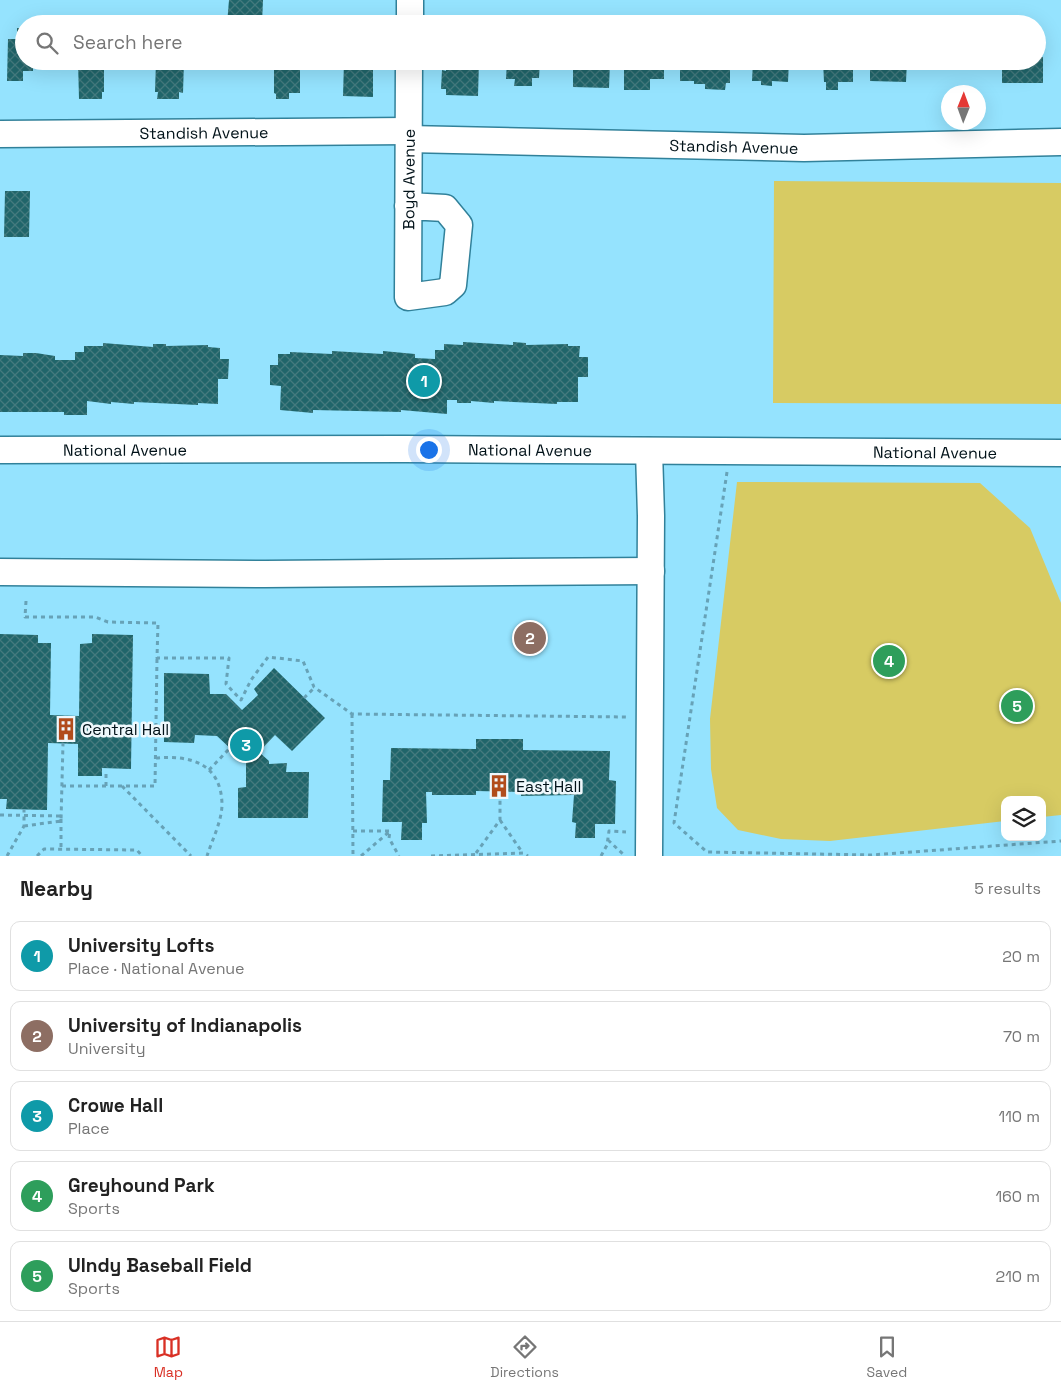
<!DOCTYPE html>
<html lang="en">
<head>
<meta charset="utf-8">
<style>
  :root { --surface:#fff; --page:#f2f2f2; --text:#222; --muted:#767676; --line:#e0e0e0; --accent:#d93025 }
  body { margin:0; font-family:"Space Grotesk",sans-serif; background:var(--page); color:var(--text) }
  .controls { position:absolute; right:15px; bottom:15px; display:grid; overflow:hidden; border-radius:10px; box-shadow:0 5px 20px #0002 }
  .controls button { width:45px; height:45px; display:grid; place-items:center; padding:0; border:0; border-bottom:1px solid var(--line); background:var(--surface); color:var(--text); font:25px sans-serif }
  .compass { position:absolute; left:941px; top:85px; width:45px; height:45px; border-radius:50%; background:var(--surface); box-shadow:0 5px 20px #0002; rotate:1deg }
  .you { position:absolute; left:428px; top:449px; width:18px; height:18px; margin:-12px; border:4px solid #fff; border-radius:50%; background:#1a73e8; box-shadow:0 0 0 8px #1a73e833 }
  .badge { display:grid; place-items:center; width:32px; height:32px; border-radius:50%; background:var(--accent); color:#fff; font-size:16px; font-weight:700 }
  .pin { position:absolute; translate:-50% -50%; border:2px solid #fff; box-shadow:0 1px 5px #0006 }
  .list { margin:0; padding:0; list-style:none }
  h2 { display:flex; justify-content:space-between; align-items:center; height:65px; margin:0; padding:0 20px; font-size:21px }
  h2 small { font-size:16px; font-weight:400; color:var(--muted) }
  .list li { display:grid; grid-template-columns:32px 1fr auto; gap:15px; align-items:center; box-sizing:border-box; height:70px; margin:0 10px 10px; padding:0 10px; border:1px solid var(--line); border-radius:10px }
  .list b { display:block; font-size:19px; white-space:nowrap }
  .list p { margin:0; font-size:16px; white-space:nowrap; color:var(--muted) }
  .list em { font-size:16px; font-style:normal; color:var(--muted) }
  .icon { flex:none; width:28px; height:28px; fill:none; stroke:currentColor; stroke-width:2; stroke-linecap:round; stroke-linejoin:round }
  .map { position:relative; flex:none; width:1061px; height:856px; overflow:hidden }
  .search { position:absolute; background:var(--surface); box-shadow:0 5px 20px #0002; left:15px; right:15px; top:15px; height:55px; display:flex; align-items:center; gap:12px; box-sizing:border-box; padding:0 18px; border-radius:28px; color:var(--muted); font-size:19px }
  .sheet { height:465px; background:var(--surface) }
  nav { display:flex; justify-content:space-around; align-items:center; box-sizing:border-box; height:70px; border-top:1px solid var(--line); background:var(--surface); font-size:14px; color:var(--muted) }
  nav a { display:grid; justify-items:center; gap:2px }
  nav .on { color:var(--accent) }
  .map>svg:first-child { display:block }
  .garden { fill:#d7cb63 }
  .building { fill:url(#building-cross-hatch) }
  .lines { fill:none; stroke-linecap:round; stroke-linejoin:round }
  .minor-casing { stroke:#31819a; stroke-width:29 }
  .path { stroke:#67a2b7; stroke-width:3; stroke-dasharray:4 4; stroke-linecap:butt }
  .minor { stroke:#fff; stroke-width:26 }
  .labels { text-anchor:middle; stroke-width:5; stroke-linejoin:round; paint-order:stroke }
  .street-label { font-size:16px; fill:#001118; stroke:#eff8fc }
  .poi-label { font-size:16px; fill:#001118; stroke:#eff8fc; text-anchor:start }
</style>
</head>
<body>
<div class="map">
<svg width="1061" height="856" viewBox="0 0 1061 856">
  <defs>
    <pattern id="building-cross-hatch" width="8" height="8" patternUnits="userSpaceOnUse" patternTransform="scale(1.25)"><rect width="8" height="8" fill="#20656a"/><path d="M0 0l8 8M0 8l8-8" fill="none" stroke="#447a7e"/></pattern>
  </defs>
  <rect width="100%" height="100%" fill="#95e3fe"/>
  <path class="garden" d="M774 181 1061 183V404L773 403Z
    M737 482 980 483 1030 528 1061 603V815L1042 817V800H1005V821L830 841 781 839 738 830 717 808 711 769 710 719Z"/>
  <path class="building" d="M229 0H263L262 24H227Z
    M517 16H532V24H517Z
    M17 28H24V61H33V71H23V81H7L8 39H17Z
    M1037 57H1043V83H1002V61H1037Z
    M78 61H104V92H102V99H79Z
    M156 61H184L183 93 179 92V99H157L158 92H155Z
    M274 61H300V93H289V99H276V94L274 93Z
    M344 61H373V97L343 96Z
    M446 61H479L478 96 446 95V89H441L442 70 446 71Z
    M507 61H540L539 78H532V86H514L515 79H506Z
    M573 61 610 62 609 88 573 87Z
    M624 61H651V64L664 65V79H650V90H624Z
    M680 61H730V83H726L725 90 705 89V84H694V81H680Z
    M753 61H789L788 82 772 81V86L761 85V81H752Z
    M823 61H853V82H838V90H826V82H824Z
    M870 61H907L906 82 870 81Z
    M5 191H30L29 237H4Z
    M463 342 513 345V342L526 343V345L568 344V346H580L579 357H588V377H578V402H557V404L494 401V403L471 401V403H457V400H447V414L401 410V412L313 410V413L280 410 281 386 270 385V365H278V354H290V352L332 354V351L383 354V351L415 354V358L435 359V350H444V344L463 345Z
    M103 343 153 347V344H166V346L208 345V347L220 348V359H229L228 379H218V404L198 403V405L134 402V404L111 402V404L87 401V415H64V412H0V355L23 356V353H36L55 356V360H75V352H84V346H103Z
    M0 634 38 635V643H51L50 715 79 716 80 644 92 643V634L133 635 131 769 102 768V776H78V744L48 743 47 810 6 809 7 799H0Z
    M274 668 325 718 292 751 275 735 259 752 269 761V764L287 763 286 772H309L308 818H238V788L246 787V763L217 736 195 735 194 743 164 742V673L209 674 210 694H226L242 710 258 695 254 689Z
    M476 739H523V750L610 751 609 780 616 781 615 824H595V838H575L576 823 572 822 574 795 521 796V792L476 791V795H432V792H426L427 823H422V840H401L402 822H382L383 780H390L391 748 476 749Z"/>
  <g class="lines">
    <defs>
      <g id="minor">
        <path d="M410 24V0"/>
        <path id="s1" d="M0 134 408 131"/>
        <path id="s2" d="M408 139 804 148 1061 142"/>
        <path id="s3" d="M408 206 445 208 459 225 453 285 445 292 408 297 409 61"/>
        <path id="s4" d="M0 450 405 449 1061 453"/>
        <path d="M0 572 265 574 651 571"/>
        <path d="M649 856 651 516 649 451"/>
      </g>
    </defs>
    <use href="#minor" class="minor-casing"/>
    <path class="path" d="M727 472 674 823 707 852 871 855 1061 841
      M26 601 25 617H95L108 622 158 623 157 658H229L226 684 241 700 251 680 268 657 303 661 314 687 352 714 628 717
      M304 698 314 688
      M352 714 353 856
      M156 758C190 755 221 763 222 804 222 821 212 840 207 856
      M209 770 230 748
      M62 786H155L157 658
      M106 786V773
      M122 786 191 856
      M0 815 61 816V849
      M500 820 522 852
      M24 826 61 821 63 743
      M353 831H390L389 838 399 856
      M608 840 625 856
      M476 853 500 820V791
      M7 856 24 826V809
      M37 856 44 849 137 850 142 856
      M361 856 389 832
      M431 856 523 853 528 856
      M601 856 607 845 609 831 626 832"/>
    <use href="#minor" class="minor"/>
  </g>
  <defs>
    <symbol id="building-bare" viewBox="-9 -9 18 18"><path d="M-4-6H4V6H1V3H-1V6H-4ZM-2.5-4.3h1.7v1.8h-1.7ZM.8-4.3h1.7v1.8H.8ZM-2.5-1h1.7V.8h-1.7ZM.8-1h1.7V.8H.8Z" fill="#b14c1c" stroke="#eff8fc" stroke-width="2.5" paint-order="stroke"/></symbol>
  </defs>
  <g fill-rule="evenodd">
    <use href="#building-bare" x="50" y="713" width="32" height="32"/>
    <use href="#building-bare" x="483" y="770" width="32" height="32"/>
  </g>
  <g class="labels">
    <g class="street-label">
      <text dy="6" stroke="none"><textPath href="#s1" startOffset="204">Standish Avenue</textPath></text>
      <text dy="6" stroke="none"><textPath href="#s2" startOffset="326">Standish Avenue</textPath></text>
      <text dy="6" stroke="none"><textPath href="#s3" startOffset="285">Boyd Avenue</textPath></text>
      <text dy="6" stroke="none"><textPath href="#s4" startOffset="125">National Avenue</textPath></text>
      <text dy="6" stroke="none"><textPath href="#s4" startOffset="530">National Avenue</textPath></text>
      <text dy="6" stroke="none"><textPath href="#s4" startOffset="935">National Avenue</textPath></text>
    </g>
    <g class="poi-label">
      <text x="82" y="735">Central Hall</text>
      <text x="516" y="792">East Hall</text>
    </g>
  </g>
</svg>
<div class="controls">
<button><svg class="icon" aria-label="layers" viewBox="0 0 24 24"><path d="M12 4l9 5-9 5-9-5zM3 14l9 5 9-5"/></svg></button>
</div>
<svg class="compass" viewBox="-18 -18 36 36"><path d="M0-13l5 13h-10z" fill="#e53935"/><path d="M0 13l5-13h-10z" fill="#767676"/></svg>
<div class="you"></div>
<div class="pin badge" style="left:424px;top:381px;background:#0f9aa8">1</div>
<div class="pin badge" style="left:530px;top:638px;background:#8d6e63">2</div>
<div class="pin badge" style="left:246px;top:745px;background:#0f9aa8">3</div>
<div class="pin badge" style="left:889px;top:661px;background:#2e9e5b">4</div>
<div class="pin badge" style="left:1017px;top:706px;background:#2e9e5b">5</div>
<div class="search"><svg class="icon" aria-label="search" viewBox="0 0 24 24"><circle cx="10" cy="10" r="6"/><path d="M15 15l6 6"/></svg>Search here</div>
</div>
<section class="sheet">
<h2>Nearby<small>5 results</small></h2>
<ul class="list">
<li><span class="badge" style="background:#0f9aa8">1</span><div><b>University Lofts</b><p>Place · National Avenue</p></div><em>20 m</em></li>
<li><span class="badge" style="background:#8d6e63">2</span><div><b>University of Indianapolis</b><p>University</p></div><em>70 m</em></li>
<li><span class="badge" style="background:#0f9aa8">3</span><div><b>Crowe Hall</b><p>Place</p></div><em>110 m</em></li>
<li><span class="badge" style="background:#2e9e5b">4</span><div><b>Greyhound Park</b><p>Sports</p></div><em>160 m</em></li>
<li><span class="badge" style="background:#2e9e5b">5</span><div><b>UIndy Baseball Field</b><p>Sports</p></div><em>210 m</em></li>
</ul>
</section>
<nav>
<a class="on"><svg class="icon" aria-label="map" viewBox="0 0 24 24"><path d="M3 6l6-2 6 2 6-2v14l-6 2-6-2-6 2zM9 4v14M15 6v14"/></svg>Map</a>
<a><svg class="icon" aria-label="directions" viewBox="0 0 24 24"><path d="M12 3l9 9-9 9-9-9zM9 14v-3h6M13 9l2 2-2 2"/></svg>Directions</a>
<a><svg class="icon" aria-label="saved" viewBox="0 0 24 24"><path d="M7 4h10v16l-5-4-5 4z"/></svg>Saved</a>
</nav>
</body>
</html>
